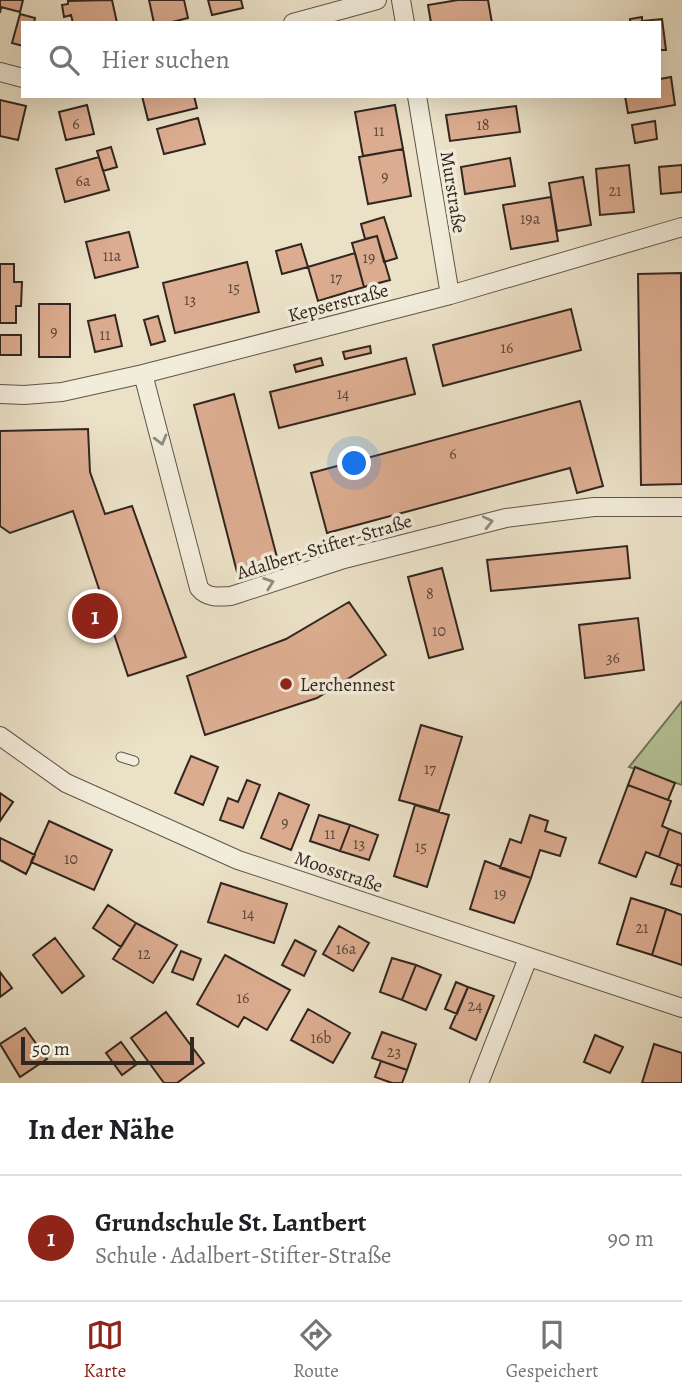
<!DOCTYPE html>
<html lang="de">
<head>
<meta charset="utf-8">
<style>
  :root { --surface:#fff; --page:#f2f2f2; --text:#202124; --muted:#757577; --line:#e0e0e0; --accent:#8f2418 }
  body { margin:0; font-family:Alegreya,serif; background:var(--page); color:var(--text) }
  .scale { position:absolute; left:21px; bottom:18px; width:173px; box-sizing:border-box; padding-left:7px; border:4px solid #322620; border-top:0; font-size:19px; line-height:24px; white-space:nowrap; color:#322620; -webkit-text-stroke:5px #f2ecdb; paint-order:stroke }
  .you { position:absolute; left:355px; top:464px; width:24px; height:24px; margin:-18px; border:5px solid #fff; border-radius:50%; background:#1a73e8; box-shadow:0 0 0 10px #1a73e833 }
  .badge { display:grid; place-items:center; width:46px; height:46px; border-radius:50%; background:var(--accent); color:#fff; font-size:23px; font-weight:700 }
  .pin { position:absolute; translate:-50% -50%; border:4px solid #fff; box-shadow:0 2px 7px #0006 }
  .list { margin:0; padding:0; list-style:none }
  h2 { display:flex; justify-content:space-between; align-items:center; height:91px; margin:0; padding:0 28px; font-size:30px }
  h2 small { font-size:23px; font-weight:400; color:var(--muted) }
  .list li { display:grid; grid-template-columns:46px 1fr auto; gap:21px; align-items:center; box-sizing:border-box; height:126px; padding:0 28px; border-top:2px solid var(--line) }
  .list b { display:block; font-size:26px; white-space:nowrap }
  .list p { margin:0; font-size:23px; white-space:nowrap; color:var(--muted) }
  .list em { font-size:23px; font-style:normal; color:var(--muted) }
  .icon { flex:none; width:38px; height:38px; fill:none; stroke:currentColor; stroke-width:2; stroke-linecap:round; stroke-linejoin:round }
  .map { position:relative; flex:none; width:682px; height:1083px; overflow:hidden }
  .search { position:absolute; background:var(--surface); box-shadow:0 7px 28px #0002; left:21px; right:21px; top:21px; height:77px; display:flex; align-items:center; gap:18px; box-sizing:border-box; padding:0 24px; border-radius:0px; color:var(--muted); font-size:26px }
  .sheet { height:217px; background:var(--surface) }
  nav { display:flex; justify-content:space-around; align-items:center; box-sizing:border-box; height:98px; border-top:2px solid var(--line); background:var(--surface); font-size:19px; color:var(--muted) }
  nav a { display:grid; justify-items:center; gap:4px }
  nav .on { color:var(--accent) }
  .map>svg:first-child { display:block }
  .green { fill:#b5c397; stroke:#74745c; stroke-width:2 }
  .building { fill:#dcac90; stroke:#322620; stroke-width:2 }
  .lines { fill:none; stroke-linecap:round; stroke-linejoin:round }
  .lane-casing { stroke:#60554a; stroke-width:11 }
  .street-casing { stroke:#60554a; stroke-width:20 }
  .lane { stroke:#f2ecdb; stroke-width:9 }
  .street { stroke:#f2ecdb; stroke-width:18 }
  .oneway { stroke:#92897e }
  .poi-dot { fill:#8f2418; stroke:#f2ecdb; stroke-width:2.5 }
  .labels { text-anchor:middle; stroke-width:7; stroke-linejoin:round; paint-order:stroke }
  .number-label { font-size:16px; fill:#5c483c }
  .street-label { font-size:19px; fill:#322620; stroke:#f2ecdb }
  .poi-label { font-size:19px; fill:#322620; stroke:#f2ecdb; text-anchor:start }
</style>
</head>
<body>
<div class="map">
<svg width="682" height="1083" viewBox="0 0 682 1083">
  <rect width="100%" height="100%" fill="#ebe1c7"/>
  <filter id="stains"><feTurbulence type="fractalNoise" baseFrequency=".00286" numOctaves="4"/><feColorMatrix values="0 0 0 0 .2 0 0 0 0 .09 0 0 0 0 .02 0 0 0 .5 -.17"/></filter>
  <radialGradient id="worn" r=".72"><stop offset=".6" stop-color="#630" stop-opacity="0"/><stop offset="1" stop-color="#630" stop-opacity=".3"/></radialGradient>
  <path class="green" d="M682 701V785L629 767Z"/>
  <path class="building" d="M0 0H23L20 12 1 7 0 13Z
    M112 0 117 23H73L71 15 64 17 62 5 68 4V1Z
    M149 0H184L188 18 168 23H154Z
    M208 0H241L243 8 212 15Z
    M458 0H488L492 23H431L428 5Z
    M20 14 35 18 34 23H23V46L12 43Z
    M642 17V21L662 19 666 50H659V23H630V19Z
    M659 74 660 79 671 77 675 105 628 113 625 96H659Z
    M142 96H194L197 108 148 120Z
    M0 100 26 106 18 140 0 136Z
    M87 105 94 134 66 140 59 112Z
    M395 105 403 149 363 156 355 112Z
    M516 106 520 132 450 141 446 115Z
    M198 118 205 144 164 154 157 129Z
    M655 121 657 139 635 143 632 125Z
    M111 147 117 167 103 171 97 151Z
    M403 149 411 196 368 204 359 157Z
    M99 157 109 190 65 202 56 169Z
    M510 158 515 186 465 194 461 167Z
    M629 165 634 212 600 215 596 169Z
    M682 165V192L661 194 659 167Z
    M583 177 591 225 557 231 549 183Z
    M551 197 558 241 511 249 503 205Z
    M384 217 397 258 384 262 377 236 365 239 361 224Z
    M129 232 138 267 95 278 86 242Z
    M377 236 390 280 364 287 352 243Z
    M301 244 308 267 282 274 276 251Z
    M355 253 364 287 318 301 308 267Z
    M247 262 259 312 175 333 163 283Z
    M0 264H14V282H22L21 306H16V323H0Z
    M681 273 682 484 641 485 638 274Z
    M39 304H70V357H39Z
    M571 309 581 350 443 386 433 345Z
    M115 315 122 346 95 352 88 321Z
    M158 316 165 341 151 345 144 320Z
    M0 335H21V355H0Z
    M370 346 371 353 345 359 343 352Z
    M321 358 323 365 296 372 294 365Z
    M406 358 415 394 279 428 270 392Z
    M234 394 278 561 237 572 194 405Z
    M580 401 603 486 577 493 570 468 327 533 311 473Z
    M88 429 90 472 105 514 132 506 186 657 128 676 73 511 10 533 0 526V431Z
    M627 546 630 578 491 591 487 560Z
    M442 568 463 649 429 658 408 577Z
    M349 602 386 655 317 698 205 735 187 676 286 639Z
    M638 618 644 670 585 678 579 625Z
    M421 725 462 737 439 811 399 800Z
    M191 756 218 767 203 805 175 793Z
    M635 767 675 783 668 800 628 785Z
    M247 780 260 785 243 828 220 820 228 798 238 802Z
    M628 785 671 801 662 826 669 829 659 857 646 852 636 877 599 863Z
    M0 793 13 802 0 821Z
    M279 793 309 805 291 850 261 838Z
    M415 805 449 815 427 887 394 876Z
    M319 815 350 825 340 851 310 841Z
    M530 815 548 821 545 831 566 838 560 856 540 850 531 878 500 868 510 839 521 843Z
    M49 821 112 850 94 890 31 862Z
    M350 825 378 835 369 860 340 851Z
    M669 829 682 834V866L659 857Z
    M0 838 35 855 26 874 0 860Z
    M485 861 531 878 514 923 470 909Z
    M678 864 682 866V887L671 884Z
    M221 883 287 904 274 943 208 922Z
    M631 898 666 909 652 955 617 944Z
    M108 905 136 923 121 947 93 928Z
    M666 909 682 915V965L652 955Z
    M136 923 177 945 153 983 113 959Z
    M339 926 369 943 353 971 323 954Z
    M55 938 84 976 62 993 33 955Z
    M295 940 316 951 304 976 282 965Z
    M181 951 201 959 193 980 172 972Z
    M225 955 290 990 267 1030 244 1017 238 1027 197 1004Z
    M392 958 416 965 402 1000 380 992Z
    M416 965 441 975 426 1010 402 1000Z
    M0 972 12 988 0 997Z
    M456 982 468 987 457 1014 445 1009Z
    M468 987 494 996 476 1040 450 1028Z
    M308 1009 350 1033 333 1063 291 1040Z
    M166 1012 204 1063 177 1083H164L131 1038Z
    M25 1028 47 1059 20 1077 0 1044Z
    M382 1032 416 1044 407 1070 372 1058Z
    M595 1035 623 1047 610 1073 584 1062Z
    M121 1042 137 1064 122 1075 106 1053Z
    M654 1044 682 1053V1083H642Z
    M381 1061 407 1070 402 1083H392L375 1077Z"/>
  <g class="lines">
    <defs>
      <path id="lane" d="M121 757 134 761"/>
      <path id="street" d="M401 0 405 23
        M293 23 377 0
        M0 72 23 78
        M417 96 450 295
        M143 374 199 588C207 598 218 597 231 596L344 559 506 518 594 507H682
        M0 394 24 395 62 392 143 374 450 295 682 227
        M0 736 66 783 238 860 682 1008
        M479 1083 528 958"/>
    </defs>
    <use href="#lane" class="lane-casing"/>
    <use href="#street" class="street-casing"/>
    <use href="#lane" class="lane"/>
    <use href="#street" class="street"/>
  </g>
  <defs><path id="oneway-chevron" d="M-2-3.5L2.5 0L-2 3.5" fill="none" stroke-width="1.6" stroke-linecap="round" stroke-linejoin="round" transform="scale(1.75)"/></defs>
  <g class="oneway">
    <use href="#oneway-chevron" transform="translate(161 440) rotate(75)"/>
    <use href="#oneway-chevron" transform="translate(488 522) rotate(-13)"/>
    <use href="#oneway-chevron" transform="translate(269 583) rotate(-19)"/>
  </g>
  <circle class="poi-dot" cx="286" cy="684" r="7"/>
  <g class="labels">
    <g class="number-label">
      <text x="76" y="129">6</text>
      <text x="483" y="130">18</text>
      <text x="379" y="136">11</text>
      <text x="385" y="182">9</text>
      <text x="83" y="186">6a</text>
      <text x="615" y="196">21</text>
      <text x="530" y="224">19a</text>
      <text x="112" y="261">11a</text>
      <text x="369" y="263">19</text>
      <text x="336" y="283">17</text>
      <text x="234" y="293">15</text>
      <text x="190" y="305">13</text>
      <text x="54" y="337">9</text>
      <text x="105" y="340">11</text>
      <text x="507" y="353">16</text>
      <text x="343" y="399">14</text>
      <text x="453" y="459">6</text>
      <text x="430" y="599">8</text>
      <text x="439" y="636">10</text>
      <text x="613" y="663">36</text>
      <text x="430" y="774">17</text>
      <text x="285" y="828">9</text>
      <text x="330" y="839">11</text>
      <text x="359" y="849">13</text>
      <text x="421" y="852">15</text>
      <text x="71" y="864">10</text>
      <text x="500" y="899">19</text>
      <text x="248" y="919">14</text>
      <text x="642" y="933">21</text>
      <text x="346" y="954">16a</text>
      <text x="144" y="959">12</text>
      <text x="243" y="1003">16</text>
      <text x="475" y="1011">24</text>
      <text x="321" y="1043">16b</text>
      <text x="394" y="1057">23</text>
    </g>
    <g class="street-label">
      <text transform="translate(454 192) rotate(81)" y="7">Murstraße</text>
      <text transform="translate(338 302) rotate(-15)" y="7">Kepserstraße</text>
      <text transform="translate(324 546) rotate(-17)" y="7">Adalbert-Stifter-Straße</text>
      <text transform="translate(339 871) rotate(19)" y="7">Moosstraße</text>
    </g>
    <g class="poi-label">
      <text x="300" y="691">Lerchennest</text>
    </g>
  </g>
  <rect width="100%" height="100%" filter="url(#stains)"/>
  <rect width="100%" height="100%" fill="url(#worn)"/>
</svg>
<div class="scale">50 m</div>
<div class="you"></div>
<div class="pin badge" style="left:95px;top:616px">1</div>
<div class="search"><svg class="icon" aria-label="search" viewBox="0 0 24 24"><circle cx="10" cy="10" r="6"/><path d="M15 15l6 6"/></svg>Hier suchen</div>
</div>
<section class="sheet">
<h2>In der Nähe<small></small></h2>
<ul class="list">
<li><span class="badge">1</span><div><b>Grundschule St. Lantbert</b><p>Schule · Adalbert-Stifter-Straße</p></div><em>90 m</em></li>
</ul>
</section>
<nav>
<a class="on"><svg class="icon" aria-label="map" viewBox="0 0 24 24"><path d="M3 6l6-2 6 2 6-2v14l-6 2-6-2-6 2zM9 4v14M15 6v14"/></svg>Karte</a>
<a><svg class="icon" aria-label="directions" viewBox="0 0 24 24"><path d="M12 3l9 9-9 9-9-9zM9 14v-3h6M13 9l2 2-2 2"/></svg>Route</a>
<a><svg class="icon" aria-label="saved" viewBox="0 0 24 24"><path d="M7 4h10v16l-5-4-5 4z"/></svg>Gespeichert</a>
</nav>
</body>
</html>
